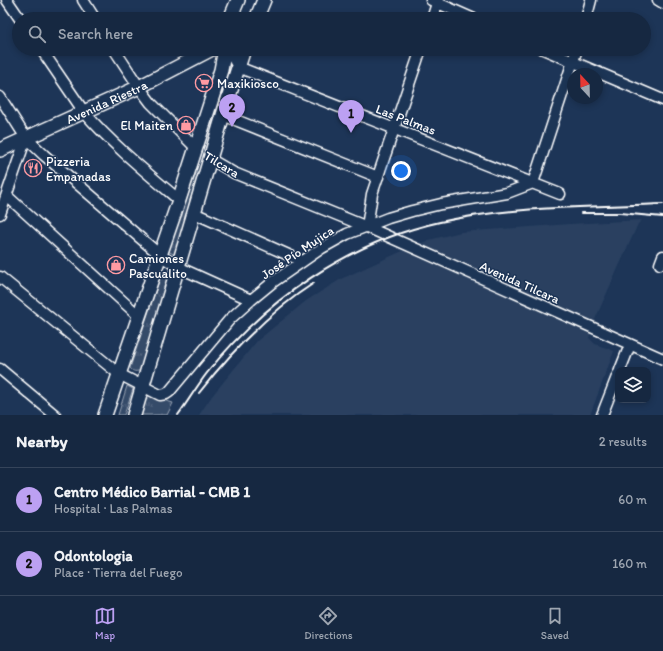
<!DOCTYPE html>
<html lang="en">
<head>
<meta charset="utf-8">
<style>
  :root { --surface:#162841; --page:#1f3048; --text:#f1f3f6; --muted:#9ea6b1; --line:#35445a; --accent:#bca0f2 }
  body { margin:0; font-family:Itim,sans-serif; background:var(--page); color:var(--text) }
  .controls { position:absolute; right:12px; bottom:12px; display:grid; overflow:hidden; border-radius:8px; box-shadow:0 2px 6px #0003 }
  .controls button { width:36px; height:36px; display:grid; place-items:center; padding:0; border:0; border-bottom:1px solid var(--line); background:var(--surface); color:var(--text); font:20px sans-serif }
  .compass { position:absolute; left:567px; top:68px; width:36px; height:36px; border-radius:50%; background:var(--surface); box-shadow:0 2px 6px #0003; rotate:338deg }
  .you { position:absolute; left:401px; top:171px; width:14px; height:14px; margin:-10px; border:3px solid #fff; border-radius:50%; background:#1a73e8; box-shadow:0 0 0 6px #1a73e833 }
  .badge { display:grid; place-items:center; width:26px; height:26px; border-radius:50%; background:var(--accent); color:#111; font-size:13px; font-weight:700 }
  .pin { position:absolute; translate:-50% -33px; filter:drop-shadow(0 1px 2px #0008) }
  .pin::after { content:''; position:absolute; top:21px; width:14px; height:12px; background:inherit; clip-path:polygon(0 0,100% 0,50% 100%) }
  .list { margin:0; padding:0; list-style:none }
  h2 { display:flex; justify-content:space-between; align-items:center; height:52px; margin:0; padding:0 16px; font-size:17px }
  h2 small { font-size:13px; font-weight:400; color:var(--muted) }
  .list li { display:grid; grid-template-columns:26px 1fr auto; gap:12px; align-items:center; box-sizing:border-box; height:64px; padding:0 16px; border-top:1px solid var(--line) }
  .list b { display:block; font-size:15px; white-space:nowrap }
  .list p { margin:0; font-size:13px; white-space:nowrap; color:var(--muted) }
  .list em { font-size:13px; font-style:normal; color:var(--muted) }
  .icon { flex:none; width:22px; height:22px; fill:none; stroke:currentColor; stroke-width:2; stroke-linecap:round; stroke-linejoin:round }
  .map { position:relative; flex:none; width:663px; height:415px; overflow:hidden }
  .search { position:absolute; background:var(--surface); box-shadow:0 2px 6px #0003; left:12px; right:12px; top:12px; height:44px; display:flex; align-items:center; gap:10px; box-sizing:border-box; padding:0 14px; border-radius:22px; color:var(--muted); font-size:15px }
  .sheet { height:180px; background:var(--surface) }
  nav { display:flex; justify-content:space-around; align-items:center; box-sizing:border-box; height:56px; border-top:1px solid var(--line); background:var(--surface); font-size:11px; color:var(--muted) }
  nav a { display:grid; justify-items:center; gap:2px }
  nav .on { color:var(--accent) }
  .map>svg:first-child { display:block }
  .built { fill:#2a4161 }
  .park { fill:url(#park-tufts); stroke:#9aa5b4 }
  .lines { fill:none; stroke-linecap:round; stroke-linejoin:round }
  .minor-casing { stroke:#fff; stroke-width:13 }
  .major-casing { stroke:#fff; stroke-width:16 }
  .minor { stroke:#1d3557; stroke-width:10 }
  .major { stroke:#1d3557; stroke-width:13 }
  .rail { stroke:#fff; stroke-width:2 }
  .labels { text-anchor:middle; stroke-width:3; stroke-linejoin:round; paint-order:stroke }
  .poi-label { font-size:13px; fill:#fff; stroke:#1d3557; text-anchor:start }
  .street-label { font-size:13px; fill:#fff; stroke:#1d3557 }
</style>
</head>
<body>
<div class="map">
<svg width="663" height="415" viewBox="0 0 663 415">
  <defs>
    <pattern id="park-tufts" width="24" height="20" patternUnits="userSpaceOnUse"><rect width="24" height="20" fill="#364b69"/><path d="M3 7l-1-3M5 7V3M7 7l1-3M15 17l-1-3M17 17v-4M19 17l1-3" fill="none" stroke="#546680"/></pattern>
  </defs>
  <rect width="100%" height="100%" fill="#1d3557"/>
  <filter id="ink" filterUnits="userSpaceOnUse"><feTurbulence type="fractalNoise" baseFrequency=".025" numOctaves="2"/><feDisplacementMap in="SourceGraphic" scale="8" xChannelSelector="R" yChannelSelector="G"/><feConvolveMatrix kernelMatrix="1 2 1 2 8 2 1 2 1" color-interpolation-filters="sRGB"/></filter>
  <g filter="url(#ink)">
    <path class="built" d="M642 220 638 224 596 317 589 338 595 344 614 351 590 415H199L212 396 257 341 306 301 341 279 398 253 429 240 461 232 570 224Z"/>
    <path class="park" d="M196 173H198L175 255 168 251Z
      M164 273 168 277 141 370C136 372 133 372 130 368L161 275Z
      M127 386 133 389 124 415H118Z
      M150 396 173 403 167 415H141L146 398Z"/>
    <g class="lines">
      <defs>
        <path id="minor" d="M7 0 20 19
          M83 0 95 19
          M431 0 474 19
          M658 0 663 3
          M432 19 438 0
          M586 19 591 0
          M41 49 84 112C113 145 146 172 179 200
          M114 49 139 87 151 103 196 148
          M228 49 238 67 560 194
          M543 49 663 100
          M0 97 26 138 44 155 160 255 178 267 251 300
          M223 115 378 177
          M210 159 234 173 367 227 663 359
          M533 183 577 49
          M7 196 139 316
          M194 213 302 261
          M0 214 26 138
          M367 227 372 194 421 49
          M660 264 663 256
          M0 277 119 374 160 395 166 394 169 392 230 319 251 300 273 282 322 248 347 234 388 218 412 211 441 204 507 193 533 183
          M0 369 55 415
          M620 370 630 345
          M602 415 618 374"/>
        <g id="major">
          <path d="M230 19 238 0"/>
          <path d="M256 19 264 0"/>
          <path id="s1" d="M0 150 139 87 212 49"/>
          <path d="M105 415 179 200 221 70 225 49"/>
          <path d="M134 415 223 115 244 49"/>
        </g>
      </defs>
      <use href="#minor" class="minor-casing"/>
      <use href="#major" class="major-casing"/>
      <use href="#minor" class="minor"/>
      <use href="#major" class="major"/>
      <path class="rail" d="M581 213H620L663 217
        M199 393C232 351 269 312 314 283
        M178 415C188 401 197 386 207 373 265 300 349 242 440 222 513 206 589 207 663 204"/>
    </g>
  </g>
  <defs>
    <symbol id="supermarket-ring" viewBox="-11 -11 22 22"><circle r="9.5" fill="#1d3557" stroke="#ff9aa2" stroke-width="1.5"/><path d="M-6-5.5h2.5l.6 2H6L4.5 2H-2.5L-4.4-4H-6ZM-1.5 3.2a1.3 1.3 0 1 0 .1 0ZM3 3.2a1.3 1.3 0 1 0 .1 0Z" fill="#ff9aa2"/></symbol>
    <symbol id="shop-ring" viewBox="-11 -11 22 22"><circle r="9.5" fill="#1d3557" stroke="#ff9aa2" stroke-width="1.5"/><path d="M-5-2.5h2.3a2.7 3.5 0 0 1 5.4 0H5L5.5 6h-11ZM-1.5-2.5h3a1.5 2.3 0 0 0-3 0Z" fill="#ff9aa2"/></symbol>
    <symbol id="restaurant-ring" viewBox="-11 -11 22 22"><circle r="9.5" fill="#1d3557" stroke="#ff9aa2" stroke-width="1.5"/><path d="M-5-6h1v4h1v-4h1v4h1v-4h1v5L-1.5 .5V6h-2V.5L-5-1ZM5-6V6H3V1.5H1.5Q1.5-4 5-6Z" fill="#ff9aa2"/></symbol>
  </defs>
  <g fill-rule="evenodd">
    <use href="#supermarket-ring" x="194" y="73" width="20" height="20"/>
    <use href="#shop-ring" x="176" y="115" width="20" height="20"/>
    <use href="#restaurant-ring" x="23" y="158" width="20" height="20"/>
    <use href="#shop-ring" x="106" y="255" width="20" height="20"/>
  </g>
  <g class="labels">
    <g class="poi-label">
      <text x="217" y="88">Maxikiosco</text>
      <text x="173" y="130" text-anchor="end">El Maiten</text>
      <text x="46" y="166">Pizzeria<tspan x="46" dy="15">Empanadas</tspan></text>
      <text x="129" y="263">Camiones<tspan x="129" dy="15">Pascualito</tspan></text>
    </g>
    <g class="street-label">
      <text dy="5" stroke="none"><textPath href="#s1" startOffset="117">Avenida Riestra</textPath></text>
      <text transform="translate(406 119) rotate(21)" y="5">Las Palmas</text>
      <text transform="translate(222 164) rotate(31)" y="5">Tilcara</text>
      <text transform="translate(297 252) rotate(-34)" y="5">José Pío Mujica</text>
      <text transform="translate(520 282) rotate(24)" y="5">Avenida Tilcara</text>
    </g>
  </g>
</svg>
<div class="controls">
<button><svg class="icon" aria-label="layers" viewBox="0 0 24 24"><path d="M12 4l9 5-9 5-9-5zM3 14l9 5 9-5"/></svg></button>
</div>
<svg class="compass" viewBox="-18 -18 36 36"><path d="M0-13l5 13h-10z" fill="#e53935"/><path d="M0 13l5-13h-10z" fill="#9ea6b1"/></svg>
<div class="you"></div>
<div class="pin badge" style="left:351px;top:133px">1</div>
<div class="pin badge" style="left:232px;top:127px">2</div>
<div class="search"><svg class="icon" aria-label="search" viewBox="0 0 24 24"><circle cx="10" cy="10" r="6"/><path d="M15 15l6 6"/></svg>Search here</div>
</div>
<section class="sheet">
<h2>Nearby<small>2 results</small></h2>
<ul class="list">
<li><span class="badge">1</span><div><b>Centro Médico Barrial - CMB 1</b><p>Hospital · Las Palmas</p></div><em>60 m</em></li>
<li><span class="badge">2</span><div><b>Odontologia</b><p>Place · Tierra del Fuego</p></div><em>160 m</em></li>
</ul>
</section>
<nav>
<a class="on"><svg class="icon" aria-label="map" viewBox="0 0 24 24"><path d="M3 6l6-2 6 2 6-2v14l-6 2-6-2-6 2zM9 4v14M15 6v14"/></svg>Map</a>
<a><svg class="icon" aria-label="directions" viewBox="0 0 24 24"><path d="M12 3l9 9-9 9-9-9zM9 14v-3h6M13 9l2 2-2 2"/></svg>Directions</a>
<a><svg class="icon" aria-label="saved" viewBox="0 0 24 24"><path d="M7 4h10v16l-5-4-5 4z"/></svg>Saved</a>
</nav>
</body>
</html>
